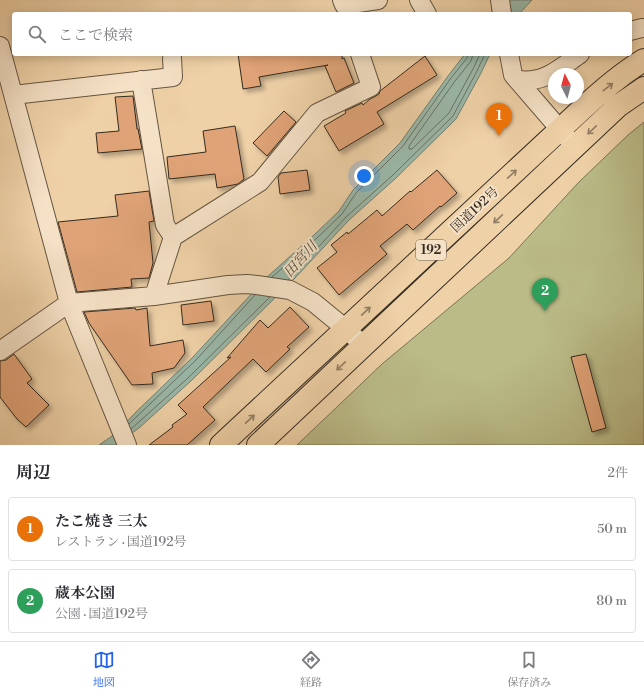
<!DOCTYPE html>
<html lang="ja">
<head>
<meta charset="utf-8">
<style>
  :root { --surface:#fff; --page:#f2f2f3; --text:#2b2b33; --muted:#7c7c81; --line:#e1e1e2; --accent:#2563eb }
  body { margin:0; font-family:"Libre Bodoni","Noto Serif JP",serif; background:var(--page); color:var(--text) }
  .compass { position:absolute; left:548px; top:68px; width:36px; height:36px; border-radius:50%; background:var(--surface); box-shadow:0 2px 10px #0003; rotate:354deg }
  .you { position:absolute; left:364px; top:176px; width:14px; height:14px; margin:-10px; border:3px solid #fff; border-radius:50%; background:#1a73e8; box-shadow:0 0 0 6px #1a73e833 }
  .badge { display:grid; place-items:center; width:26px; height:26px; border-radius:50%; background:var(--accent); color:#fff; font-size:13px; font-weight:700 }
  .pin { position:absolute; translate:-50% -33px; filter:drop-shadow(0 1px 2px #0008) }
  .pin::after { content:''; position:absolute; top:21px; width:14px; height:12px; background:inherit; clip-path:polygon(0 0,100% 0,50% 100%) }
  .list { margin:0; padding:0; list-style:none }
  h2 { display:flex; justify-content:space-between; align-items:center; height:52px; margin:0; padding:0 16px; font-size:17px }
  h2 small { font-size:13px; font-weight:400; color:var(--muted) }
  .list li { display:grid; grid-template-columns:26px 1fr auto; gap:12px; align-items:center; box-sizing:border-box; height:64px; margin:0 8px 8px; padding:0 8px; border:1px solid var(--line); border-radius:4px }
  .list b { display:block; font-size:15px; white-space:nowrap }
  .list p { margin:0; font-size:13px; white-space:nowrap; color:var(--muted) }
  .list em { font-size:13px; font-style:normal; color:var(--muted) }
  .icon { flex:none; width:22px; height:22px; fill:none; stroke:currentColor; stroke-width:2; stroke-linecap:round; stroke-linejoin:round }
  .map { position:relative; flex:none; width:644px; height:445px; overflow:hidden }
  .search { position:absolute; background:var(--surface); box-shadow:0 2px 10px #0003; left:12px; right:12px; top:12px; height:44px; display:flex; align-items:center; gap:10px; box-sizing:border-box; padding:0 14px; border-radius:4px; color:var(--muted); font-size:15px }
  .sheet { height:196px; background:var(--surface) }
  nav { display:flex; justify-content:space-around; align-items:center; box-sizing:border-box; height:56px; border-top:1px solid var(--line); background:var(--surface); font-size:11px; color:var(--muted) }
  nav a { display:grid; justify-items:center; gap:2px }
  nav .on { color:var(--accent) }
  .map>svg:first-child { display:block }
  .green { fill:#babb87; stroke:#787454 }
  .water { fill:#9ab7a8; stroke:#727f72 }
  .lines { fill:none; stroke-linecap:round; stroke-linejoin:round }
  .shore { stroke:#687264; stroke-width:1 }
  .building { fill:#dfa377; stroke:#352c21; filter:url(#shadow) }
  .street-casing { stroke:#645542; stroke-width:20 }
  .highway-casing { stroke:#352c21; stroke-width:24 }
  .street { stroke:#f5e1c6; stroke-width:18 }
  .highway { stroke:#efd1a7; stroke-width:22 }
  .oneway { stroke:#927e64 }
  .labels { text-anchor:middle; stroke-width:4; stroke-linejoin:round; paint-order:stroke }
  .shield { fill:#f5e1c6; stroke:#6f6252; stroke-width:1 }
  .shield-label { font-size:12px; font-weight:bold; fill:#352c21 }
  .street-label { font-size:13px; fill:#352c21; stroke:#f5e1c6 }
  .water-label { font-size:14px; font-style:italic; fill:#4e4f43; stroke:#f5e1c6 }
</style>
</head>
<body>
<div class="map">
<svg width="644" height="445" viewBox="0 0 644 445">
  <defs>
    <filter id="shadow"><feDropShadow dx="3.5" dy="3.5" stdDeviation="2" flood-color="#0004"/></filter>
  </defs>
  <rect width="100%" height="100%" fill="#efd1a7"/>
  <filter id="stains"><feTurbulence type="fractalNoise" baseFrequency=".005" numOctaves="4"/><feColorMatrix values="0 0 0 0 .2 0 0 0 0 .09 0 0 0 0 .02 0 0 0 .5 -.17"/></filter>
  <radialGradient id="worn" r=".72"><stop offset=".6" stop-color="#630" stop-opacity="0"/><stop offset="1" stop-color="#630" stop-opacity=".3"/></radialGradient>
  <path class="green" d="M644 122V445H297L382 364 509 258 579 182 628 135Z"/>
  <path class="water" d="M503 0H532L519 14H493Z
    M465 54H490L481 73 456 119 396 178 349 220 295 278 192 380 139 428 115 445H99L115 434 136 412 193 357 267 277 314 235 339 211 353 190 400 143 448 76Z"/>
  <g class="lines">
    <path class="shore" d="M473 54 471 61 455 81 409 146V149H412L449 113 473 69 480 54
      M272 277 317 238 342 214 356 193 403 146 451 78 467 58 468 54
      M288 280 346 217 393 175 453 116 477 71 485 54
      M129 424 196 360 255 295
      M131 429 189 377 270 297"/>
  </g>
  <path class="building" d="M238 54H342V59L344 58 354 83 336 92 325 66 328 65 259 77 261 86 243 89Z
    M425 56 437 75 377 112 384 124 339 151 324 126 346 113 345 111 362 103 363 105 370 99 376 96 379 94 380 91Z
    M133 96 137 129H138L142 149 98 153 96 133 119 131 115 97Z
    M284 111 296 122 267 156 253 143Z
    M235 126 244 179 238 184 217 188 215 174 169 179 167 157 206 152 203 131Z
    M307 170 310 190 280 194 278 177 281 173Z
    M437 170 457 193 441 207 440 206 413 230 407 224 380 246 387 254 339 295 317 268 337 252 331 245 347 232 348 234 377 210 382 216 410 191 411 192Z
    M149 191 154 221 149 222 153 263 149 278 131 279 132 287 77 292 58 222 118 216 115 195Z
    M211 301 214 321 183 325 181 305Z
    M290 307 309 327 287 347 290 349 266 372 253 359 203 407 215 420 187 445H149L173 427 172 425 187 414 178 405 231 357 227 358 260 320 268 328Z
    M135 308 136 310 147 308 150 346 183 340 185 353 174 368 152 373 153 384 132 385 89 323 84 312Z
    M14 354 32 379 27 383 49 405 26 427 17 419 0 397V361L6 360Z
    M586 354 606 428 592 432 571 357Z"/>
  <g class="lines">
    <defs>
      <path id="street" d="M342 0 344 5 378 0
        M419 0 427 14
        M500 0 502 14
        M630 31 642 28H644
        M0 46 69 303 127 445
        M509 54 513 75 569 140
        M141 80 165 225 173 237
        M518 80C544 84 560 68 580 54
        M13 95 173 77 172 58
        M154 296 173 237 260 182 317 113 371 87 360 54
        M0 351 69 303 154 296 228 285 247 284 257 285 290 290 313 302 346 329 363 345"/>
      <path id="highway" d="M221 445 580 111C600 92 621 74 644 60
        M258 445 381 329 618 106 644 88"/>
    </defs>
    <use href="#street" class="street-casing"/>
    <use href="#highway" class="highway-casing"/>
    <use href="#street" class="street"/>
    <use href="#highway" class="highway"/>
  </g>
  <defs><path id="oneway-shaft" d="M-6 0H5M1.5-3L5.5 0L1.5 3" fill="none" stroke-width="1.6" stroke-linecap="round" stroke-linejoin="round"/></defs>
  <g class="oneway">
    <use href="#oneway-shaft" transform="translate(608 87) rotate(-38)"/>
    <use href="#oneway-shaft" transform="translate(592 130) rotate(136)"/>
    <use href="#oneway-shaft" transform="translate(512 174) rotate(-43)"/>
    <use href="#oneway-shaft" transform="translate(498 219) rotate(137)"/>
    <use href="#oneway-shaft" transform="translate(366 311) rotate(-43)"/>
    <use href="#oneway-shaft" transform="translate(341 366) rotate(136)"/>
    <use href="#oneway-shaft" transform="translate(250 419) rotate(-43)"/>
  </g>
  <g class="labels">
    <rect class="shield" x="416" y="240" width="30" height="20" rx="3"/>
    <g class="shield-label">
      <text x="431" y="254">192</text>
    </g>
    <g class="street-label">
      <text transform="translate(474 209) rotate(-43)" y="5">国道192号</text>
    </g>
    <g class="water-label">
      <text transform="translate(300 259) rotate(-48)" y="5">田宮川</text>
    </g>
  </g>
  <rect width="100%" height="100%" filter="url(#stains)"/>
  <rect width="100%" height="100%" fill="url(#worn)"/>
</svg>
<svg class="compass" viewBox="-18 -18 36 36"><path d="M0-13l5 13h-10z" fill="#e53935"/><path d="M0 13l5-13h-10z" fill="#7c7c81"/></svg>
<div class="you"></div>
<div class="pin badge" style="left:499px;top:136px;background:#e8710a">1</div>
<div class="pin badge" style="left:545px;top:311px;background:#2e9e5b">2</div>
<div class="search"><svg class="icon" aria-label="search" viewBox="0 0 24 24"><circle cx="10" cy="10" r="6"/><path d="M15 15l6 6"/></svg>ここで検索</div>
</div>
<section class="sheet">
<h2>周辺<small>2件</small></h2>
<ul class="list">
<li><span class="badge" style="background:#e8710a">1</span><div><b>たこ焼き 三太</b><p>レストラン · 国道192号</p></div><em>50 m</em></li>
<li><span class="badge" style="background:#2e9e5b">2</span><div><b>蔵本公園</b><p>公園 · 国道192号</p></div><em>80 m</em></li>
</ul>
</section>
<nav>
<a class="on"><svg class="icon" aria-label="map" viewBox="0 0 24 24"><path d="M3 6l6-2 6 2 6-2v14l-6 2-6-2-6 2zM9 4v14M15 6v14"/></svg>地図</a>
<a><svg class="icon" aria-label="directions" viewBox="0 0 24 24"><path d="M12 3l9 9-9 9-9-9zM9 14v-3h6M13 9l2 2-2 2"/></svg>経路</a>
<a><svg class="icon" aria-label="saved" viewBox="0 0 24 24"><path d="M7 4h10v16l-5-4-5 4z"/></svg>保存済み</a>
</nav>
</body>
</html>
